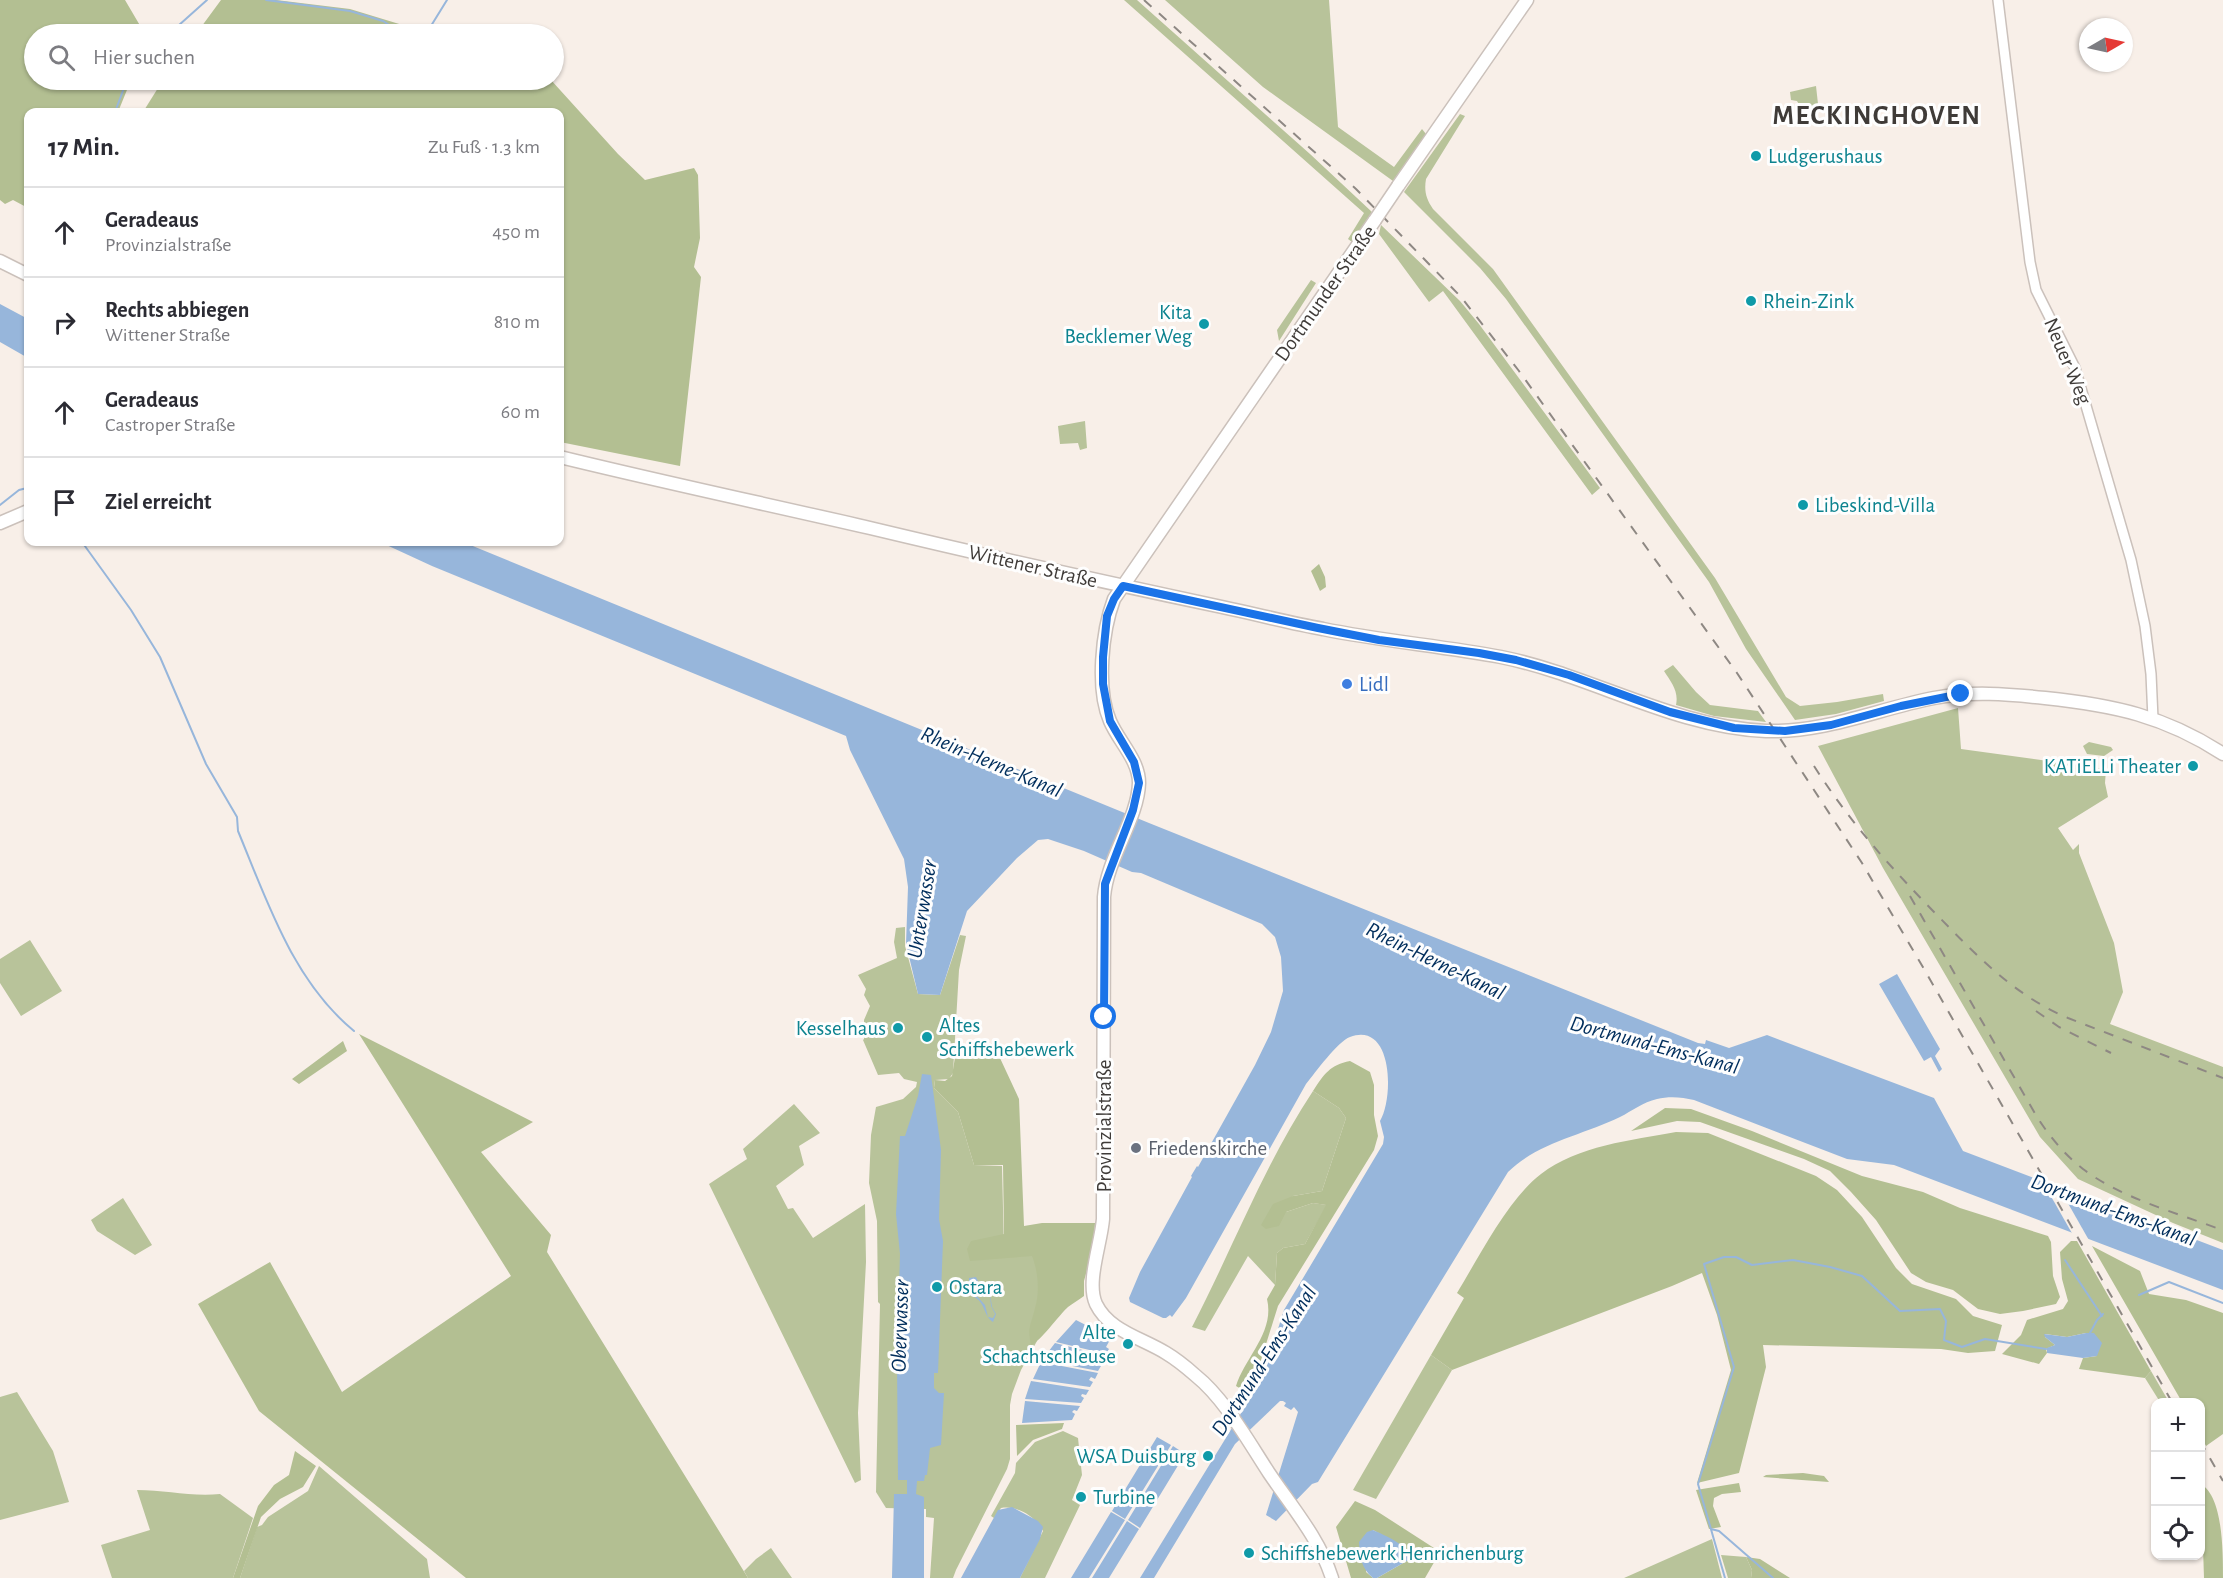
<!DOCTYPE html>
<html lang="de">
<head>
<meta charset="utf-8">
<style>
  :root { --surface:#fff; --page:#f2f2f3; --text:#2b2b33; --muted:#7c7c81; --line:#e1e1e2 }
  body { margin:0; font-family:"Alegreya Sans",sans-serif; background:var(--page); color:var(--text) }
  .controls { position:absolute; right:18px; bottom:18px; display:grid; overflow:hidden; border-radius:12px; box-shadow:0 2px 4px #0004 }
  .controls button { width:54px; height:54px; display:grid; place-items:center; padding:0; border:0; border-bottom:2px solid var(--line); background:var(--surface); color:var(--text); font:30px sans-serif }
  .compass { position:absolute; left:2079px; top:18px; width:54px; height:54px; border-radius:50%; background:var(--surface); box-shadow:0 2px 4px #0004; rotate:81deg }
  .stop { position:absolute; width:18px; height:18px; margin:-14px; border:4px solid #1a73e8; border-radius:50%; background:#fff }
  .stop.end { background:#1a73e8; border-color:#fff; box-shadow:0 2px 6px #0008 }
  .list { margin:0; padding:0; list-style:none }
  h2 { display:flex; justify-content:space-between; align-items:center; height:78px; margin:0; padding:0 24px; font-size:26px }
  h2 small { font-size:20px; font-weight:400; color:var(--muted) }
  .list li { display:grid; grid-template-columns:39px 1fr auto; gap:18px; align-items:center; box-sizing:border-box; height:90px; padding:0 24px; border-top:2px solid var(--line) }
  .list b { display:block; font-size:22px; white-space:nowrap }
  .list p { margin:0; font-size:20px; white-space:nowrap; color:var(--muted) }
  .list em { font-size:20px; font-style:normal; color:var(--muted) }
  .icon { flex:none; width:33px; height:33px; fill:none; stroke:currentColor; stroke-width:2; stroke-linecap:round; stroke-linejoin:round }
  .map { position:relative; flex:none; width:2223px; height:1578px; overflow:hidden }
  .search { position:absolute; background:var(--surface); box-shadow:0 2px 4px #0004; left:24px; top:24px; width:540px; height:66px; display:flex; align-items:center; gap:15px; box-sizing:border-box; padding:0 21px; border-radius:33px; color:var(--muted); font-size:22px }
  .panel { position:absolute; background:var(--surface); box-shadow:0 2px 4px #0004; left:24px; top:108px; width:540px; height:438px; border-radius:12px }
  .map>svg:first-child { display:block }
  .green { fill:#b8c39a }
  .forest { fill:#b3bf92 }
  .water { fill:#97b6db; fill-rule:evenodd }
  .pier { fill:#f8efe8 }
  .lines { fill:none; stroke-linecap:round; stroke-linejoin:round }
  .stream { stroke:#97b6db; stroke-width:2 }
  .minor-casing { stroke:#cbc1bb; stroke-width:12 }
  .major-casing { stroke:#cbc1bb; stroke-width:15 }
  .minor { stroke:#fff; stroke-width:9 }
  .major { stroke:#fff; stroke-width:12 }
  .rail { stroke:#8e8883; stroke-width:2; stroke-dasharray:10 10; stroke-linecap:butt }
  .major-bridge-casing { stroke:#cbc1bb; stroke-width:15; stroke-linecap:butt }
  .major-bridge { stroke:#fff; stroke-width:12 }
  .route { stroke:#1a73e8; stroke-width:8 }
  .culture-dot { fill:#0f9aa8; stroke:#fefefe; stroke-width:2 }
  .shop-dot { fill:#3f7fe0; stroke:#fefefe; stroke-width:2 }
  .worship-dot { fill:#6b7280; stroke:#fefefe; stroke-width:2 }
  .labels { text-anchor:middle; stroke-width:6; stroke-linejoin:round; paint-order:stroke }
  .culture-label { font-size:21px; fill:#0d838f; stroke:#fefefe; text-anchor:start }
  .street-label { font-size:21px; fill:#3f3b38; stroke:#fefefe }
  .shop-label { font-size:21px; fill:#366cbe; stroke:#fefefe; text-anchor:start }
  .worship-label { font-size:21px; fill:#5b616d; stroke:#fefefe; text-anchor:start }
  .water-label { font-size:22px; font-style:italic; fill:#012e5c; stroke:#fefefe }
  .district-label { font-size:27px; font-weight:bold; letter-spacing:1.5px; fill:#3f3b38; stroke:#fefefe }
</style>
</head>
<body>
<div class="map">
<svg width="2223" height="1578" viewBox="0 0 2223 1578">
  <rect width="100%" height="100%" fill="#f8efe8"/>
  <path class="green" d="M1124 0H1137L1310 154 1372 212 1352 242 1348 239 1364 213Z
    M1165 0H1329L1338 127 1394 167 1422 129 1426 134 1393 181 1263 87Z
    M1816 86 1818 104 1804 113 1797 101 1791 100 1790 92Z
    M1460 114 1465 116 1426 179C1424 191 1426 199 1433 209L1493 269 1715 578 1786 697 1800 706 1837 702 1883 694 1884 701 1836 714 1795 720 1746 649 1709 582 1506 299 1480 268 1404 192Z
    M1381 225 1460 301 1479 324 1600 488 1592 495 1443 291 1429 302 1379 234Z
    M1311 280 1316 283 1279 341 1277 330Z
    M1085 421 1087 448 1080 450 1078 443 1060 444 1058 426Z
    M1673 665 1696 692 1710 705 1758 711 1766 722 1714 716 1676 705C1679 691 1671 682 1664 671Z
    M1958 708 1961 749 2106 769 2105 783 2108 797 2058 828 2073 850 2079 844V853L2114 943 2123 992 2110 1024 2223 1067V1243L2173 1223 2078 1179 2040 1137 1883 868 1818 746Z
    M2089 742 2111 747 2113 750 2104 756 2087 754 2083 746Z
    M905 927V946L918 994 940 995 960 935 966 936 959 970 953 1073 949 1079 935 1080 934 1088 958 1112 974 1165 1002 1166 1004 1250 1052 1251 1037 1341 1021 1370 1012 1394 1010 1405V1459L1007 1469 956 1570 953 1578H930L934 1518 926 1517V1509L886 1508 876 1492 880 1304 878 1302 877 1221 869 1183 871 1135 876 1107 903 1099 916 1087 917 1082 904 1079 899 1073 878 1075 863 1040 864 1039V1020L870 1006 864 995 866 989 858 975 897 958 894 942 896 928Z
    M30 940 62 991 21 1016 0 983V959Z
    M1313 1091 1339 1108 1346 1118 1322 1191 1293 1196 1286 1212 1313 1203 1327 1205 1305 1244 1283 1248 1277 1253 1275 1285 1248 1256 1205 1331 1192 1327C1233 1248 1264 1165 1313 1091Z
    M794 1104 820 1133 799 1146 804 1165 776 1186 788 1209 793 1208 813 1238 865 1204 866 1262 858 1413 861 1480 855 1483 709 1184 747 1159 743 1149Z
    M123 1198 152 1245 135 1255 97 1231 91 1220Z
    M1431 1355 1452 1370 1376 1499 1353 1490Z
    M2151 1371 2169 1402H2160L2145 1378Z
    M17 1392 53 1451 69 1502 0 1520V1397Z
    M1063 1431 1078 1438 1082 1475 1072 1500 1080 1505 1045 1578H1020L1043 1531C1036 1517 1018 1505 1001 1508L994 1518 991 1516 1015 1473 1016 1463 1035 1442Z
    M319 1466 427 1559 430 1578H240L257 1527 262 1525 268 1517 308 1491Z
    M137 1490C165 1490 192 1497 220 1494L253 1518 233 1578H112L101 1545 150 1530Z
    M1712 1539 1722 1578H1624Z
    M771 1548 792 1578H748L744 1571 756 1559Z
    M1721 1555 1746 1557 1752 1570 1751 1578H1728Z"/>
  <path class="forest" d="M0 0H125L145 34H34V80H131L118 112H28V208L13 200 5 204 0 200Z
    M221 0H276L350 9 432 34H196Z
    M163 80H551L618 154 645 180 694 168 698 175 700 238 694 267 701 277 680 466 560 442V112H143Z
    M1319 564 1325 577 1326 587 1320 591 1311 571Z
    M359 1034 533 1122 481 1152 551 1235 547 1252 748 1578H466L259 1411 198 1304 270 1262 342 1392 511 1276Z
    M343 1041 347 1051 299 1084 292 1079Z
    M993 1043 1019 1099 1024 1226 1042 1223H1095L1094 1245 1084 1281V1296C1079 1300 1073 1303 1068 1307 1059 1315 1040 1342 1031 1345 1027 1327 1031 1325 1035 1308 1040 1292 1038 1271 1032 1256L970 1261 967 1249 971 1241 1004 1234 1003 1165H974L958 1112 934 1088 935 1080 945 1081 952 1076 956 1051Z
    M1350 1061 1370 1072 1374 1085V1115L1378 1136 1374 1150 1278 1306 1256 1376 1246 1392 1236 1386C1245 1357 1275 1332 1267 1299L1275 1285 1277 1253 1283 1248 1305 1244 1326 1205 1313 1203 1286 1212 1279 1226 1266 1229 1261 1225 1273 1204 1293 1196 1322 1191 1346 1118 1339 1108 1313 1091C1324 1074 1330 1065 1350 1061Z
    M1665 1108 1691 1109 1752 1131 1862 1176 1923 1192 1960 1208 2048 1236 2051 1242 2053 1276 2060 1297 2056 1304 2023 1311 2000 1314 1978 1309 1953 1290 1926 1282 1911 1273 1876 1220 1851 1192 1830 1171 1804 1159 1700 1122 1677 1121 1631 1131Z
    M1676 1132 1708 1133 1816 1176 1837 1190 1862 1217 1896 1268 1912 1284 1956 1299 1973 1316 2002 1325 1995 1351 1968 1353 1941 1349 1763 1345 1766 1367 1739 1473 1697 1483 1731 1370 1717 1315 1702 1273 1672 1286 1452 1370 1431 1355 1464 1298 1457 1293C1479 1257 1508 1199 1541 1174 1577 1146 1632 1140 1676 1132Z
    M2071 1241H2077L2151 1371 2145 1378 2079 1369 2083 1358 2097 1356 2086 1333 2067 1337 2045 1334V1337L2055 1345 2046 1349 2047 1353 2039 1364 2002 1354 2021 1335 2027 1320 2063 1309 2068 1301 2062 1279 2060 1252Z
    M2092 1246 2140 1271 2149 1294 2186 1300 2223 1313V1434L2206 1446 2201 1436 2200 1402H2182Z
    M1064 1423 1062 1429 1033 1440 1017 1456 1016 1425Z
    M295 1451 316 1466 303 1487 280 1499 261 1517 240 1578H233L258 1506 274 1485 289 1475Z
    M1803 1473 1824 1476 1829 1482 1763 1477 1766 1475Z
    M1739 1483 1741 1492 1722 1494 1714 1498 1713 1506 1721 1527 1709 1529 1696 1490Z
    M2201 1484C2223 1497 2223 1551 2223 1578H2204Z
    M1355 1501 1375 1510 1434 1548 1436 1559 1425 1578H1377L1412 1558 1402 1546 1373 1530 1366 1572 1373 1578H1351L1336 1527Z
    M1746 1557 1760 1559 1790 1578H1751L1752 1570Z"/>
  <path class="water" d="M0 304 28 319V358L0 342Z
    M380 542H463L1149 823 1698 1043 1705 1044 1706 1040 1729 1048 1767 1035 1934 1098 1963 1151 2223 1250V1290L1894 1165 1847 1159 1694 1100C1682 1097 1669 1096 1657 1099 1643 1102 1632 1111 1620 1117 1583 1135 1537 1143 1508 1172L1318 1482 1312 1484 1276 1521 1266 1515 1298 1412 1294 1407 1291 1410 1284 1406 1286 1403 1283 1401H1280L1235 1444 1154 1578H1140L1262 1379 1284 1310 1383 1144 1384 1137 1380 1121C1394 1098 1393 1021 1350 1037 1338 1041 1315 1073 1306 1084L1186 1298 1172 1317 1170 1315 1166 1318H1163L1130 1302 1129 1298 1140 1272 1192 1177 1191 1176 1197 1166 1198 1167 1255 1065 1271 1032 1283 991 1281 957 1275 937 1262 924 1141 873 1132 872 1084 851 1048 839 1038 840 1017 858 967 911 940 995 918 994 906 944 908 887 904 859 850 750 846 736 432 566Z
    M1897 974 1940 1049 1935 1056 1942 1069 1939 1072 1931 1057 1924 1061 1879 984Z
    M922 1074 931 1075 941 1150 939 1219 943 1241 938 1373H934V1388L939 1393H944L941 1445 930 1448 927 1475H925L924 1481H917L916 1494 924 1497V1578H892L894 1494H907V1480H898L897 1362 900 1254 896 1214 900 1136H905L918 1096Z
    M976 1277 980 1285 990 1293 992 1307 996 1314 993 1322C982 1315 987 1300 969 1295V1278ZM980 1288 990 1295 991 1306 995 1314 993 1318 988 1317 985 1305 974 1293 975 1289Z
    M1076 1320 1111 1338 1106 1347 1109 1349 1106 1354 1056 1342Z
    M2086 1333H2094L2102 1343 2097 1356 2083 1358 2047 1353V1348L2055 1345 2045 1337 2044 1334 2067 1337Z
    M1055 1343 1106 1356 1103 1362 1098 1361 1097 1363 1101 1366 1098 1371 1042 1360Z
    M1041 1362 1098 1373 1095 1379 1091 1377 1089 1380 1093 1382 1090 1387 1033 1379Z
    M1031 1381 1089 1390 1086 1395 1082 1394 1081 1396 1084 1398 1081 1403 1025 1399Z
    M1025 1401 1080 1406 1077 1411 1074 1410 1072 1412 1075 1414 1072 1420 1022 1423Z
    M1157 1437 1171 1445 1125 1519 1112 1511Z
    M1173 1446 1185 1454 1140 1528 1128 1520Z
    M1012 1507 1038 1521 1043 1527 1040 1539 1020 1578H961L998 1510Z
    M1111 1512 1125 1520 1089 1578H1071Z
    M1127 1521 1139 1529 1109 1578H1092Z
    M1373 1530C1386 1536 1406 1544 1412 1558L1377 1578H1373C1361 1568 1360 1557 1359 1542L1367 1532Z"/>
  <path class="pier" d="M2040 1177 2057 1184 2090 1242 2073 1235Z"/>
  <g class="lines">
    <path class="stream" d="M266 0 350 11 383 21 403 34
      M169 34 207 0
      M426 34 447 0
      M115 112 127 80
      M0 505 19 490 27 488
      M82 542 131 610 160 657 206 764 237 817 238 831C267 901 293 981 354 1031
      M2065 1260 2102 1316
      M2139 1295 2169 1282 2223 1303
      M2090 1333 2097 1320 2103 1314
      M1711 1529 1719 1531 1773 1578
      M1725 1578 1698 1484 1734 1367 1704 1264 1724 1257H1736L1752 1265 1793 1260 1830 1267 1862 1276 1900 1311 1940 1309 1946 1321 1944 1340 1962 1347 1985 1339 2046 1349"/>
    <defs>
      <path id="minor" d="M1998 0 2030 262 2036 290 2075 368 2131 560 2145 626 2151 674 2153 719"/>
      <path id="major" d="M1398 186 1527 0
        M0 261 28 275
        M560 457C662 482 766 504 870 528 987 556 1104 582 1222 607 1256 614 1289 623 1323 629 1382 641 1442 646 1501 657 1591 675 1673 727 1766 731 1825 733 1877 709 1934 698 1971 691 2007 694 2045 698 2113 705 2165 716 2223 754
        M0 523 28 511
        M1332 1578C1319 1538 1292 1507 1269 1473 1248 1441 1225 1399 1195 1375 1186 1367 1176 1359 1166 1353 1142 1338 1109 1331 1096 1304 1086 1282 1101 1244 1103 1219L1104 897C1107 858 1138 819 1139 783 1139 760 1119 742 1110 721 1096 689 1102 631 1114 599L1375 220"/>
    </defs>
    <use href="#minor" class="minor-casing"/>
    <use href="#major" class="major-casing"/>
    <use href="#minor" class="minor"/>
    <use href="#major" class="major"/>
    <path class="rail" d="M1144 0 1356 189 1461 297 1519 371 1737 673 1862 863 1924 969 2172 1402
      M1814 766C1849 821 1891 868 1936 914 1976 955 2015 996 2068 1018L2223 1078
      M1910 896 2037 1117C2050 1137 2064 1154 2083 1169 2121 1198 2177 1213 2222 1230
      M2036 1011 2059 1027 2111 1053
      M2200 1441 2223 1481"/>
    <defs>
      <path id="major-bridge" d="M1375 220 1398 186"/>
    </defs>
    <use href="#major-bridge" class="major-bridge-casing"/>
    <use href="#major-bridge" class="major-bridge"/>
  </g>
  <g class="lines">
    <path class="route" d="M1104 1017 1105 884 1133 810 1139 783 1134 762 1110 721 1103 684V657L1107 616 1114 599 1123 586 1318 628 1379 640 1479 653 1516 660 1569 675 1670 712 1734 728 1785 731 1831 725 1901 706 1961 694"/>
  </g>
  <g class="culture-dot">
    <circle cx="1756" cy="156" r="6"/>
    <circle cx="1751" cy="301" r="6"/>
    <circle cx="1204" cy="324" r="6"/>
    <circle cx="1803" cy="505" r="6"/>
    <circle cx="2193" cy="766" r="6"/>
    <circle cx="898" cy="1028" r="6"/>
    <circle cx="927" cy="1037" r="6"/>
    <circle cx="937" cy="1287" r="6"/>
    <circle cx="1128" cy="1344" r="6"/>
    <circle cx="1208" cy="1456" r="6"/>
    <circle cx="1081" cy="1497" r="6"/>
    <circle cx="1249" cy="1553" r="6"/>
  </g>
  <circle class="shop-dot" cx="1347" cy="684" r="6"/>
  <circle class="worship-dot" cx="1136" cy="1148" r="6"/>
  <g class="labels">
    <g class="culture-label">
      <text x="1768" y="163">Ludgerushaus</text>
      <text x="1763" y="308">Rhein-Zink</text>
      <text x="1192" y="319" text-anchor="end">Kita<tspan x="1192" dy="24">Becklemer Weg</tspan></text>
      <text x="1815" y="512">Libeskind-Villa</text>
      <text x="2181" y="773" text-anchor="end">KATiELLi Theater</text>
      <text x="939" y="1032">Altes<tspan x="939" dy="24">Schiffshebewerk</tspan></text>
      <text x="886" y="1035" text-anchor="end">Kesselhaus</text>
      <text x="949" y="1294">Ostara</text>
      <text x="1116" y="1339" text-anchor="end">Alte<tspan x="1116" dy="24">Schachtschleuse</tspan></text>
      <text x="1196" y="1463" text-anchor="end">WSA Duisburg</text>
      <text x="1093" y="1504">Turbine</text>
      <text x="1261" y="1560">Schiffshebewerk Henrichenburg</text>
    </g>
    <g class="street-label">
      <text transform="translate(1325 293) rotate(-55)" y="7">Dortmunder Straße</text>
      <text transform="translate(2068 361) rotate(67)" y="7">Neuer Weg</text>
      <text transform="translate(1033 566) rotate(13)" y="7">Wittener Straße</text>
      <text transform="translate(1104 1126) rotate(-90)" y="7">Provinzialstraße</text>
    </g>
    <g class="shop-label">
      <text x="1359" y="691">Lidl</text>
    </g>
    <g class="worship-label">
      <text x="1148" y="1155">Friedenskirche</text>
    </g>
    <g class="water-label">
      <text transform="translate(992 761) rotate(23)" y="8">Rhein-Herne-Kanal</text>
      <text transform="translate(921 909) rotate(-81)" y="8">Unterwasser</text>
      <text transform="translate(1436 960) rotate(26)" y="8">Rhein-Herne-Kanal</text>
      <text transform="translate(1655 1044) rotate(15)" y="8">Dortmund-Ems-Kanal</text>
      <text transform="translate(2114 1209) rotate(20)" y="8">Dortmund-Ems-Kanal</text>
      <text transform="translate(899 1326) rotate(-88)" y="8">Oberwasser</text>
      <text transform="translate(1263 1360) rotate(-57)" y="8">Dortmund-Ems-Kanal</text>
    </g>
    <g class="district-label">
      <text x="1877" y="124">MECKINGHOVEN</text>
    </g>
  </g>
</svg>
<div class="controls">
<button>+</button>
<button>−</button>
<button><svg class="icon" aria-label="locate" viewBox="0 0 24 24"><circle cx="12" cy="12" r="6"/><path d="M12 2v4M12 18v4M2 12h4M18 12h4"/></svg></button>
</div>
<svg class="compass" viewBox="-18 -18 36 36"><path d="M0-13l5 13h-10z" fill="#e53935"/><path d="M0 13l5-13h-10z" fill="#7c7c81"/></svg>
<div class="stop" style="left:1104px;top:1017px"></div>
<div class="stop end" style="left:1961px;top:694px"></div>
<div class="search"><svg class="icon" aria-label="search" viewBox="0 0 24 24"><circle cx="10" cy="10" r="6"/><path d="M15 15l6 6"/></svg>Hier suchen</div>
<section class="panel">
<h2>17 Min.<small>Zu Fuß · 1.3 km</small></h2>
<ul class="list">
<li><svg class="icon" aria-label="ahead" viewBox="0 0 24 24"><path d="M12 20V5M6 11l6-6 6 6"/></svg><div><b>Geradeaus</b><p>Provinzialstraße</p></div><em>450 m</em></li>
<li><svg class="icon" aria-label="right" viewBox="0 0 24 24"><path d="M7 20v-9h11M14 6l5 5-5 5"/></svg><div><b>Rechts abbiegen</b><p>Wittener Straße</p></div><em>810 m</em></li>
<li><svg class="icon" aria-label="ahead" viewBox="0 0 24 24"><path d="M12 20V5M6 11l6-6 6 6"/></svg><div><b>Geradeaus</b><p>Castroper Straße</p></div><em>60 m</em></li>
<li><svg class="icon" aria-label="arrive" viewBox="0 0 24 24"><path d="M6 21V4h12l-3 4 3 4H6"/></svg><div><b>Ziel erreicht</b></div></li>
</ul>
</section>
</div>
</body>
</html>
